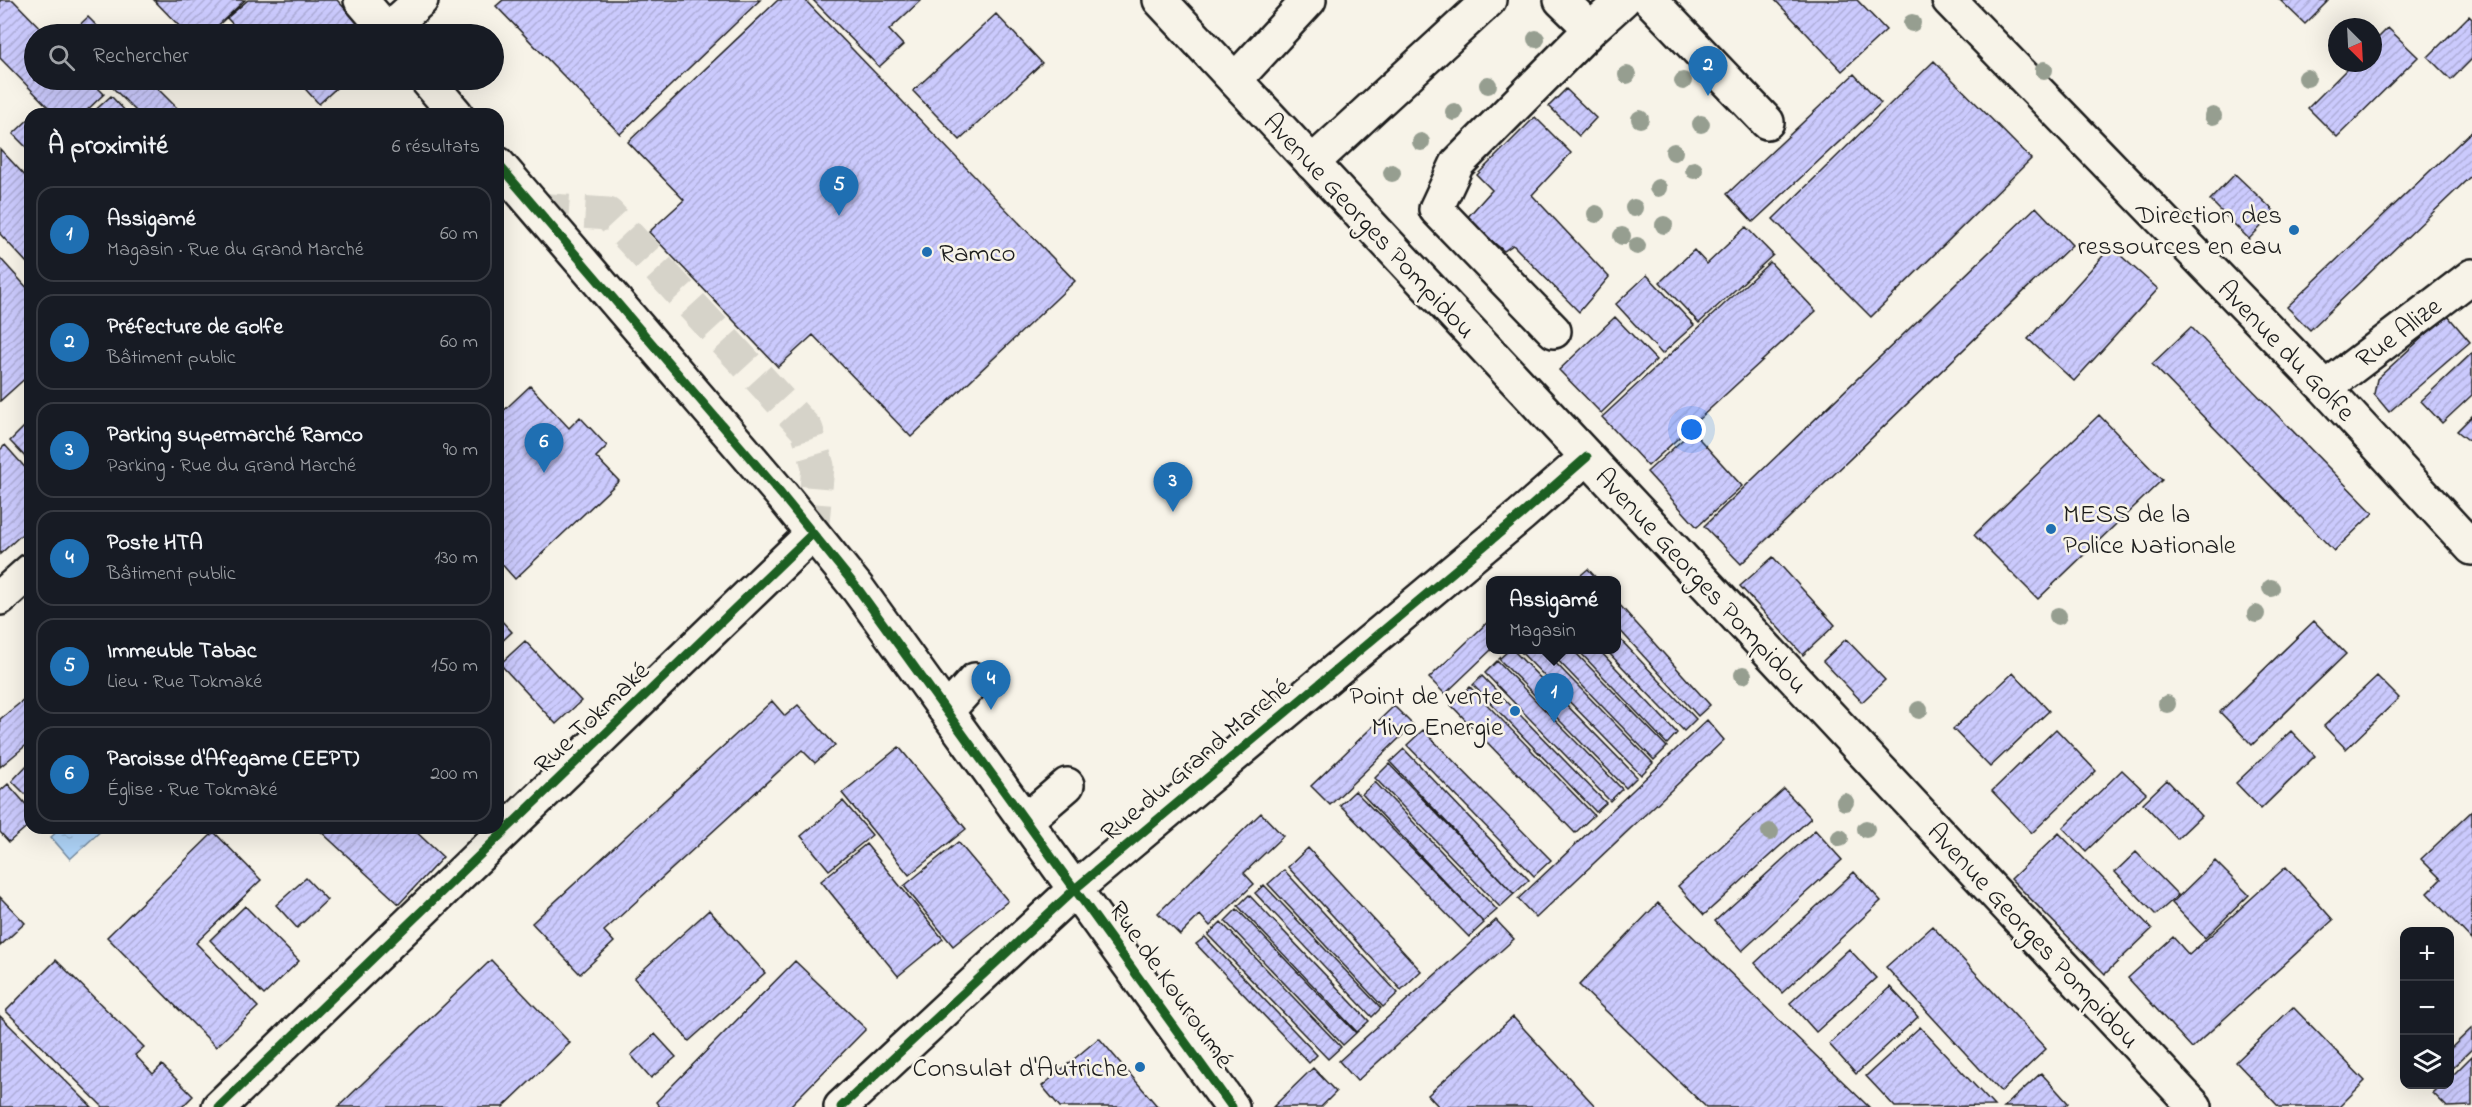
<!DOCTYPE html>
<html lang="fr">
<head>
<meta charset="utf-8">
<style>
  :root { --surface:#171b24; --page:#20242c; --text:#f1f3f6; --muted:#9ea1a6; --line:#363941; --accent:#1f6fb2 }
  body { margin:0; font-family:"Indie Flower",sans-serif; background:var(--page); color:var(--text) }
  .controls { position:absolute; right:18px; bottom:18px; display:grid; overflow:hidden; border-radius:12px; box-shadow:0 6px 24px #0002 }
  .controls button { width:54px; height:54px; display:grid; place-items:center; padding:0; border:0; border-bottom:2px solid var(--line); background:var(--surface); color:var(--text); font:30px sans-serif }
  .compass { position:absolute; left:2328px; top:18px; width:54px; height:54px; border-radius:50%; background:var(--surface); box-shadow:0 6px 24px #0002; rotate:156deg }
  .you { position:absolute; left:1692px; top:430px; width:21px; height:21px; margin:-15px; border:4px solid #fff; border-radius:50%; background:#1a73e8; box-shadow:0 0 0 9px #1a73e833 }
  .badge { display:grid; place-items:center; width:39px; height:39px; border-radius:50%; background:var(--accent); color:#fff; font-size:20px; font-weight:700 }
  .pin { position:absolute; translate:-50% -50px; filter:drop-shadow(0 2px 3px #0008) }
  .pin::after { content:''; position:absolute; top:32px; width:21px; height:18px; background:inherit; clip-path:polygon(0 0,100% 0,50% 100%) }
  .popup { position:absolute; left:1486px; top:576px; width:135px; height:78px; box-sizing:border-box; display:grid; place-content:center; border-radius:12px; background:var(--surface); filter:drop-shadow(0 2px 4px #0005); font-size:20px; white-space:nowrap; color:var(--muted) }
  .popup b { font-size:22px; color:var(--text) }
  .popup::after { content:''; position:absolute; left:50%; top:100%; margin-left:-12px; border:12px solid transparent; border-top-color:var(--surface) }
  .list { margin:0; padding:0; list-style:none }
  h2 { display:flex; justify-content:space-between; align-items:center; height:78px; margin:0; padding:0 24px; font-size:26px }
  h2 small { font-size:20px; font-weight:400; color:var(--muted) }
  .list li { display:grid; grid-template-columns:39px 1fr auto; gap:18px; align-items:center; box-sizing:border-box; height:96px; margin:0 12px 12px; padding:0 12px; border:2px solid var(--line); border-radius:18px }
  .list b { display:block; font-size:22px; white-space:nowrap }
  .list p { margin:0; font-size:20px; white-space:nowrap; color:var(--muted) }
  .list em { font-size:20px; font-style:normal; color:var(--muted) }
  .icon { flex:none; width:33px; height:33px; fill:none; stroke:currentColor; stroke-width:2; stroke-linecap:round; stroke-linejoin:round }
  .map { position:relative; flex:none; width:2472px; height:1107px; overflow:hidden }
  .search { position:absolute; background:var(--surface); box-shadow:0 6px 24px #0002; left:24px; top:24px; width:480px; height:66px; display:flex; align-items:center; gap:15px; box-sizing:border-box; padding:0 21px; border-radius:33px; color:var(--muted); font-size:22px }
  .panel { position:absolute; background:var(--surface); box-shadow:0 6px 24px #0002; left:24px; top:108px; width:480px; height:726px; border-radius:18px }
  .map>svg:first-child { display:block }
  .water { fill:url(#water-ripples); stroke:#748a9f; stroke-width:1.5 }
  .building { fill:url(#building-hatch); stroke:#1c1c1c; stroke-width:1.5 }
  .lines { fill:none; stroke-linecap:round; stroke-linejoin:round }
  .minor-tunnel { stroke:#d6d3c9; stroke-width:33; stroke-dasharray:33 16; stroke-linecap:butt }
  .minor-casing { stroke:#1c1c1c; stroke-width:38 }
  .major-casing { stroke:#1c1c1c; stroke-width:38 }
  .minor { stroke:#f7f3e8; stroke-width:33 }
  .major { stroke:#f7f3e8; stroke-width:33 }
  .cycleway-casing { stroke:#f7f3e8; stroke-width:13 }
  .cycleway { stroke:#1b5e20; stroke-width:9 }
  .tree { fill:#969e90 }
  .poi-dot { fill:#1f6fb2; stroke:#f7f3e8; stroke-width:2 }
  .labels { text-anchor:middle; stroke-width:5; stroke-linejoin:round; paint-order:stroke }
  .poi-label { font-size:27px; fill:#1c1c1c; stroke:#f7f3e8; text-anchor:end }
  .street-label { font-size:27px; fill:#1c1c1c; stroke:#f7f3e8 }
</style>
</head>
<body>
<div class="map">
<svg width="2472" height="1107" viewBox="0 0 2472 1107">
  <defs>
    <pattern id="water-ripples" width="26" height="14" patternUnits="userSpaceOnUse" patternTransform="scale(1.5)"><rect width="26" height="14" fill="#aed3f7"/><path d="M2 4q2-2 4 0t4 0M15 11q2-2 4 0t4 0" fill="none" stroke="#95b5d3"/></pattern>
    <pattern id="building-hatch" width="6" height="6" patternUnits="userSpaceOnUse" patternTransform="scale(1.5)"><rect width="6" height="6" fill="#cbcafd"/><path d="M-1 1l2-2M0 6l6-6M5 7l2-2" fill="none" stroke="#aeadd8"/></pattern>
  </defs>
  <rect width="100%" height="100%" fill="#f7f3e8"/>
  <filter id="ink" filterUnits="userSpaceOnUse"><feTurbulence type="fractalNoise" baseFrequency=".0167" numOctaves="2"/><feDisplacementMap in="SourceGraphic" scale="12" xChannelSelector="R" yChannelSelector="G"/><feConvolveMatrix kernelMatrix="1 2 1 2 8 2 1 2 1" color-interpolation-filters="sRGB"/></filter>
  <g filter="url(#ink)">
    <path class="water" d="M61 828H104L70 859 51 837Z"/>
    <path class="building" d="M0 0H13L46 34H34V80H90L104 94 83 114H55L0 58Z
      M154 0H245L209 34H187Z
      M248 0H337L368 34H242L227 18Z
      M503 0H760L620 134 496 6Z
      M778 0H805L1075 281 911 437 813 335 778 367 649 232 684 200 628 142Z
      M813 0H921L889 30 903 45 879 67Z
      M1775 0H1857L1886 30 1842 71Z
      M2280 0H2329L2305 24Z
      M996 14 1042 63 960 140 913 91Z
      M2469 16 2472 19V59L2451 80 2428 57Z
      M88 17 105 34H70Z
      M2388 28 2418 57 2337 137 2308 108 2353 63H2373V43Z
      M1934 61 2031 159 1871 317 1773 219Z
      M1854 74 1881 103 1753 222 1727 194Z
      M105 80H149L183 114H139Z
      M297 80H345L319 104Z
      M1566 89 1596 118 1579 136 1549 106Z
      M111 96 128 114H91Z
      M1535 117 1571 153 1532 195 1609 277 1579 312 1513 245 1504 251 1466 219 1492 190 1477 175Z
      M30 118V151L13 134Z
      M2472 131V175L2310 330 2287 307Z
      M0 149 30 181 29 265 0 234Z
      M2235 174 2275 212 2249 239 2210 200Z
      M2036 207 2072 245 1741 564 1704 526Z
      M1746 227 1773 255 1699 323 1660 282 1694 250 1707 264Z
      M2111 247 2158 289 2074 381 2028 339Z
      M0 258 30 291V374L0 401Z
      M1770 262 1816 311 1648 466 1602 417Z
      M1647 275 1694 325 1662 354 1616 304Z
      M2447 315 2470 342 2389 412 2374 394 2377 379Z
      M1615 317 1656 360 1601 413 1559 370Z
      M2191 327 2373 513 2334 551 2152 364Z
      M2472 353V395L2442 423 2421 401Z
      M530 386 569 428 580 417 607 446 596 457 619 481 515 579 498 560V416Z
      M2099 415 2162 480 2038 599 1974 535Z
      M2472 416V443L2457 431Z
      M30 421V462L10 441Z
      M1692 431 1742 486 1697 527 1647 472Z
      M5 445 30 473V527L0 554V450Z
      M1773 557 1835 625 1803 655 1740 586Z
      M1588 569 1598 580H1575Z
      M1617 602 1710 705 1698 716 1617 627Z
      M498 617 512 632 498 645Z
      M1491 619V650L1445 694 1429 678Z
      M2314 621 2346 654 2252 745 2220 712Z
      M1617 636 1696 719 1684 731 1606 650H1617Z
      M1846 639 1885 680 1862 702 1823 661Z
      M525 641 581 701 556 724 500 664Z
      M1509 650H1513L1637 777 1626 788 1499 659Z
      M1519 650H1543L1653 763 1641 775Z
      M1548 650H1573L1667 747 1654 760Z
      M1578 650H1599L1677 733 1667 744Z
      M1497 661 1622 789 1610 801 1485 673Z
      M2013 673 2049 711 1990 767 1953 729Z
      M1482 676 1606 803 1596 812 1473 685Z
      M2377 676 2399 698 2346 749 2324 726Z
      M1470 687 1594 815 1575 833 1451 705Z
      M30 695V742L0 767V719Z
      M772 701 785 716 798 705 835 745 815 763 802 750 604 931 614 942 580 974 532 923Z
      M1394 706 1413 725 1330 805 1311 786Z
      M1707 720 1724 740 1536 918 1518 899Z
      M2056 729 2096 771 2032 833 1992 791Z
      M1423 730 1551 860 1534 876 1407 745Z
      M2291 731 2315 756 2261 809 2236 783Z
      M899 747 966 829 909 875 842 793Z
      M1404 749 1529 880 1514 894 1390 762Z
      M28 764 30 766V799L12 781Z
      M1389 764 1514 894 1500 907 1375 778Z
      M2122 770 2146 793 2086 851 2063 828Z
      M2167 780 2201 816 2177 839 2143 803Z
      M1375 782 1497 910 1483 922 1362 794Z
      M8 784 30 809V824L9 842 0 832V791Z
      M1784 789 1811 818 1704 915 1678 886Z
      M1355 791 1484 923 1469 937 1340 805Z
      M843 801 872 835 829 870 801 836Z
      M2472 811V940L2427 893 2441 879 2421 859Z
      M1261 813 1283 836 1244 873 1254 884 1210 926 1200 915 1180 935 1158 913Z
      M317 828H412L443 857 399 904Z
      M1815 830 1842 860 1742 951 1715 921Z
      M214 832 261 880 196 943 258 1007 216 1047 107 937Z
      M2059 833 2152 929 2105 974 2011 879Z
      M958 842 1008 901 953 946 904 886Z
      M866 844 943 939 898 976 821 881Z
      M1308 848 1421 971 1401 990 1288 867Z
      M2136 852 2178 895 2156 915 2115 872Z
      M2215 861 2249 895 2205 938 2172 903Z
      M2286 867 2333 920 2192 1048 2128 978 2173 937 2189 955Z
      M1284 870 1398 993 1383 1007 1268 884Z
      M1854 872 1881 901 1782 993 1755 963Z
      M306 878 327 900 297 928 276 905Z
      M1264 885 1381 1008 1372 1017 1255 893Z
      M1249 895 1369 1021 1357 1032 1238 906Z
      M0 897 25 923 0 946Z
      M1658 903 1869 1107H1706L1579 985Z
      M245 906 299 961 264 995 210 940Z
      M1237 909 1356 1033 1343 1045 1225 921Z
      M709 910 765 973 689 1041 634 978Z
      M1496 920 1514 939 1357 1081 1339 1061Z
      M1221 922 1341 1047 1328 1059 1208 935Z
      M1932 926 2046 1049 2001 1092 1886 967Z
      M1205 937 1317 1055 1309 1063 1196 944Z
      M1849 949 1876 978 1816 1032 1790 1003Z
      M56 960 144 1047 135 1055 153 1074 162 1065 193 1096 182 1107H103L6 1011Z
      M491 960 570 1043 503 1107H338Z
      M795 961 866 1029 789 1107H660L656 1102Z
      M1890 987 1918 1017 1856 1074 1829 1044Z
      M2293 1007 2365 1081 2339 1107H2279L2236 1062Z
      M0 1016 92 1107H0Z
      M1513 1017 1596 1107H1439L1428 1095Z
      M1920 1027 1994 1106 1895 1107 1866 1076Z
      M2472 1028V1049L2450 1070V1049Z
      M655 1034 676 1057 651 1078 631 1055Z
      M1099 1038 1158 1107H1060L1042 1086Z
      M2472 1056V1106L2447 1107 2433 1093 2442 1084H2450V1078Z
      M1313 1068 1336 1092 1321 1107H1273Z
      M2041 1073 2068 1103 2064 1107H2004Z"/>
    <g class="lines">
      <path class="minor-tunnel" d="M536 209 608 214 807 430 818 466 812 534"/>
      <defs>
        <path id="minor" d="M361 0 390 34
          M1561 0 1591 29 1623 0
          M1650 0 1767 122
          M1949 0 2325 388 2472 548
          M387 31 421 0
          M427 80 456 114
          M1235 80 1309 0
          M1312 163 1489 0
          M498 164 781 494 858 589 1232 1107
          M1554 331 1436 209 1457 164 1591 29
          M2325 388 2472 276
          M0 598 30 571
          M947 711 975 680
          M1025 821 1067 785
          M219 1107 812 534
          M841 1107 1076 888 1521 515 1587 457"/>
        <path id="major" d="M1160 0 2195 1107"/>
      </defs>
      <use href="#minor" class="minor-casing"/>
      <use href="#major" class="major-casing"/>
      <use href="#minor" class="minor"/>
      <use href="#major" class="major"/>
      <defs>
        <path id="cycleway" d="M498 164 781 494 858 589 1232 1107
          M219 1107 812 534
          M841 1107 1076 888 1521 515 1587 457"/>
      </defs>
      <use href="#cycleway" class="cycleway-casing"/>
      <use href="#cycleway" class="cycleway"/>
    </g>
    <g class="tree">
      <circle cx="1912" cy="23" r="9"/>
      <circle cx="1536" cy="39" r="9"/>
      <circle cx="2044" cy="70" r="9"/>
      <circle cx="1627" cy="75" r="9"/>
      <circle cx="2307" cy="78" r="9"/>
      <circle cx="1683" cy="81" r="9"/>
      <circle cx="1488" cy="85" r="9"/>
      <circle cx="1454" cy="112" r="9"/>
      <circle cx="2213" cy="116" r="9"/>
      <circle cx="1640" cy="119" r="9"/>
      <circle cx="1701" cy="124" r="9"/>
      <circle cx="1421" cy="142" r="9"/>
      <circle cx="1674" cy="152" r="9"/>
      <circle cx="1694" cy="170" r="9"/>
      <circle cx="1392" cy="173" r="9"/>
      <circle cx="1658" cy="188" r="9"/>
      <circle cx="1634" cy="208" r="9"/>
      <circle cx="1596" cy="214" r="9"/>
      <circle cx="1664" cy="225" r="9"/>
      <circle cx="1622" cy="236" r="9"/>
      <circle cx="1637" cy="246" r="9"/>
      <circle cx="2271" cy="588" r="9"/>
      <circle cx="2256" cy="614" r="9"/>
      <circle cx="2058" cy="616" r="9"/>
      <circle cx="1743" cy="675" r="9"/>
      <circle cx="2167" cy="704" r="9"/>
      <circle cx="1919" cy="710" r="9"/>
      <circle cx="1845" cy="802" r="9"/>
      <circle cx="1866" cy="829" r="9"/>
      <circle cx="1770" cy="832" r="9"/>
      <circle cx="1840" cy="838" r="9"/>
    </g>
  </g>
  <g class="poi-dot">
    <circle cx="2294" cy="230" r="6"/>
    <circle cx="927" cy="252" r="6"/>
    <circle cx="2051" cy="529" r="6"/>
    <circle cx="1515" cy="711" r="6"/>
    <circle cx="1140" cy="1067" r="6"/>
  </g>
  <g class="labels">
    <g class="poi-label">
      <text x="2282" y="223">Direction des<tspan x="2282" dy="31">ressources en eau</tspan></text>
      <text x="939" y="261" text-anchor="start">Ramco</text>
      <text x="2063" y="522" text-anchor="start">MESS de la<tspan x="2063" dy="31">Police Nationale</tspan></text>
      <text x="1503" y="704">Point de vente<tspan x="1503" dy="31">Mivo Energie</tspan></text>
      <text x="1128" y="1076">Consulat d'Autriche</text>
    </g>
    <g class="street-label">
      <text transform="translate(1370 225) rotate(47)" y="9">Avenue Georges Pompidou</text>
      <text transform="translate(2398 332) rotate(-37)" y="9">Rue Alize</text>
      <text transform="translate(2287 350) rotate(46)" y="9">Avenue du Golfe</text>
      <text transform="translate(1702 580) rotate(47)" y="9">Avenue Georges Pompidou</text>
      <text transform="translate(591 717) rotate(-44)" y="9">Rue Tokmaké</text>
      <text transform="translate(1195 759) rotate(-40)" y="9">Rue du Grand Marché</text>
      <text transform="translate(2034 935) rotate(47)" y="9">Avenue Georges Pompidou</text>
      <text transform="translate(1172 984) rotate(55)" y="9">Rue de Kouroumé</text>
    </g>
  </g>
</svg>
<div class="controls">
<button>+</button>
<button>−</button>
<button><svg class="icon" aria-label="layers" viewBox="0 0 24 24"><path d="M12 4l9 5-9 5-9-5zM3 14l9 5 9-5"/></svg></button>
</div>
<svg class="compass" viewBox="-18 -18 36 36"><path d="M0-13l5 13h-10z" fill="#e53935"/><path d="M0 13l5-13h-10z" fill="#9ea1a6"/></svg>
<div class="you"></div>
<div class="pin badge" style="left:1554px;top:723px">1</div>
<div class="popup"><b>Assigamé</b>Magasin</div>
<div class="pin badge" style="left:1708px;top:96px">2</div>
<div class="pin badge" style="left:1173px;top:512px">3</div>
<div class="pin badge" style="left:991px;top:710px">4</div>
<div class="pin badge" style="left:839px;top:216px">5</div>
<div class="pin badge" style="left:544px;top:473px">6</div>
<div class="search"><svg class="icon" aria-label="search" viewBox="0 0 24 24"><circle cx="10" cy="10" r="6"/><path d="M15 15l6 6"/></svg>Rechercher</div>
<section class="panel">
<h2>À proximité<small>6 résultats</small></h2>
<ul class="list">
<li><span class="badge">1</span><div><b>Assigamé</b><p>Magasin · Rue du Grand Marché</p></div><em>60 m</em></li>
<li><span class="badge">2</span><div><b>Préfecture de Golfe</b><p>Bâtiment public</p></div><em>60 m</em></li>
<li><span class="badge">3</span><div><b>Parking supermarché Ramco</b><p>Parking · Rue du Grand Marché</p></div><em>90 m</em></li>
<li><span class="badge">4</span><div><b>Poste HTA</b><p>Bâtiment public</p></div><em>130 m</em></li>
<li><span class="badge">5</span><div><b>Immeuble Tabac</b><p>Lieu · Rue Tokmaké</p></div><em>150 m</em></li>
<li><span class="badge">6</span><div><b>Paroisse d'Afegame (EEPT)</b><p>Église · Rue Tokmaké</p></div><em>200 m</em></li>
</ul>
</section>
</div>
</body>
</html>
